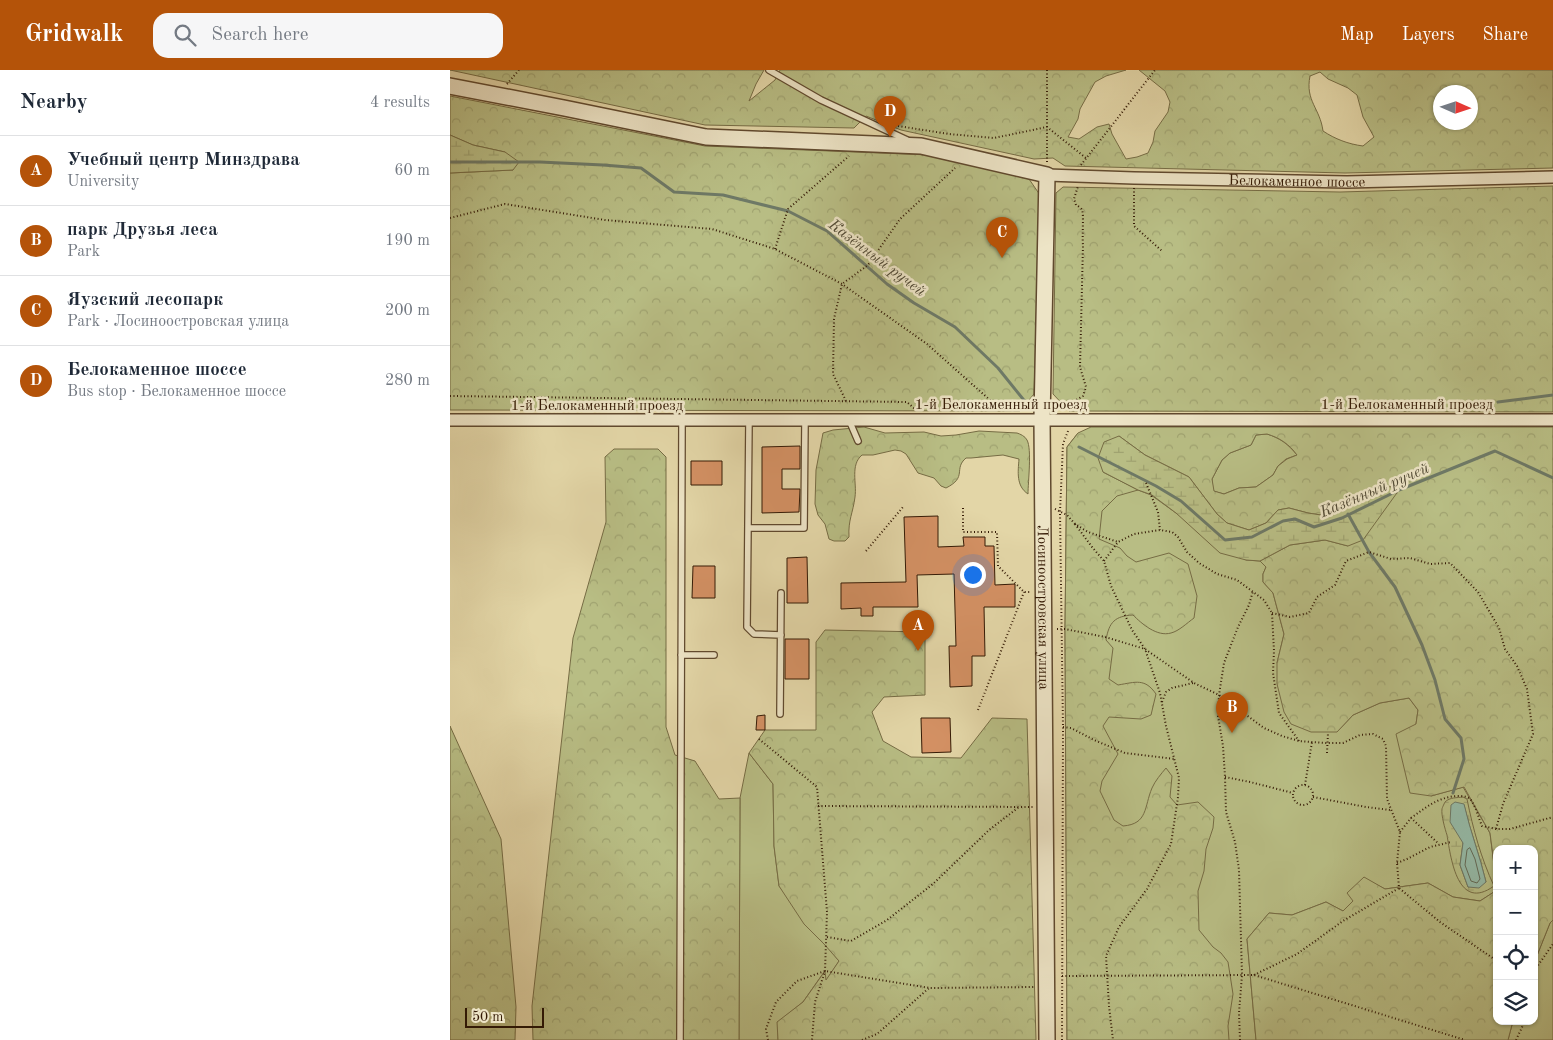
<!DOCTYPE html>
<html lang="en">
<head>
<meta charset="utf-8">
<style>
  :root { --surface:#fff; --page:#f6f6f7; --text:#1f2937; --muted:#747a83; --line:#e0e1e3; --accent:#b45309 }
  body { margin:0; font-family:"Old Standard TT",serif; background:var(--page); color:var(--text) }
  .controls { position:absolute; right:15px; bottom:15px; display:grid; overflow:hidden; border-radius:10px; box-shadow:0 1px 4px #0004 }
  .controls button { width:45px; height:45px; display:grid; place-items:center; padding:0; border:0; border-bottom:1px solid var(--line); background:var(--surface); color:var(--text); font:25px sans-serif }
  .compass { position:absolute; left:983px; top:15px; width:45px; height:45px; border-radius:50%; background:var(--surface); box-shadow:0 1px 4px #0004; rotate:93deg }
  .scale { position:absolute; left:15px; bottom:12px; width:79px; box-sizing:border-box; padding-left:5px; border:2px solid #341a05; border-top:0; font-size:14px; line-height:18px; white-space:nowrap; color:#341a05; -webkit-text-stroke:4px #ede4c6; paint-order:stroke }
  .you { position:absolute; left:522px; top:504px; width:18px; height:18px; margin:-12px; border:4px solid #fff; border-radius:50%; background:#1a73e8; box-shadow:0 0 0 8px #1a73e833 }
  .badge { display:grid; place-items:center; width:32px; height:32px; border-radius:50%; background:var(--accent); color:#fff; font-size:16px; font-weight:700 }
  .pin { position:absolute; translate:-50% -41px; filter:drop-shadow(0 1px 2px #0008) }
  .pin::after { content:''; position:absolute; top:26px; width:18px; height:15px; background:inherit; clip-path:polygon(0 0,100% 0,50% 100%) }
  .list { margin:0; padding:0; list-style:none }
  h2 { display:flex; justify-content:space-between; align-items:center; height:65px; margin:0; padding:0 20px; font-size:21px }
  h2 small { font-size:16px; font-weight:400; color:var(--muted) }
  .list li { display:grid; grid-template-columns:32px 1fr auto; gap:15px; align-items:center; box-sizing:border-box; height:70px; padding:0 20px; border-top:1px solid var(--line) }
  .list b { display:block; font-size:19px; white-space:nowrap }
  .list p { margin:0; font-size:16px; white-space:nowrap; color:var(--muted) }
  .list em { font-size:16px; font-style:normal; color:var(--muted) }
  .icon { flex:none; width:28px; height:28px; fill:none; stroke:currentColor; stroke-width:2; stroke-linecap:round; stroke-linejoin:round }
  .map { position:relative; flex:none; width:1103px; height:970px; overflow:hidden }
  header { display:flex; align-items:center; gap:30px; box-sizing:border-box; height:70px; padding:0 25px; background:var(--accent); color:#fff }
  header strong { font-size:24px }
  nav { display:flex; gap:28px; margin-inline-start:auto; font-size:18px }
  .search { width:350px; height:45px; background:var(--page); display:flex; align-items:center; gap:12px; box-sizing:border-box; padding:0 18px; border-radius:15px; color:var(--muted); font-size:19px }
  main { display:flex }
  aside { flex:1; background:var(--surface) }
  .map>svg:first-child { display:block }
  .green { fill:#b8bd84; stroke:#766c44 }
  .forest { fill:url(#forest-crowns); stroke:#766c44; fill-rule:evenodd }
  .wetland { fill:url(#wetland-marsh); stroke:#766c44; fill-rule:evenodd }
  .water { fill:#95b9a6; stroke:#6e7966 }
  .lines { fill:none; stroke-linecap:round; stroke-linejoin:round }
  .shore { stroke:#646a56; stroke-width:1 }
  .stream { stroke:#6e7966; stroke-width:3 }
  .building { fill:#d49164; stroke:#341a05 }
  .service-casing { stroke:#60492e; stroke-width:8 }
  .minor-casing { stroke:#60492e; stroke-width:14 }
  .tertiary-casing { stroke:#60492e; stroke-width:18 }
  .path { stroke:#341a05; stroke-width:2; stroke-dasharray:1 2.5; stroke-linecap:butt }
  .service { stroke:#ede4c6; stroke-width:5.5 }
  .minor { stroke:#ede4c6; stroke-width:11 }
  .tertiary { stroke:#ede4c6; stroke-width:15 }
  .labels { text-anchor:middle; stroke-width:5; stroke-linejoin:round; paint-order:stroke }
  .street-label { font-size:15px; fill:#341a05; stroke:#ede4c6 }
  .water-label { font-size:16px; font-style:italic; fill:#514a35; stroke:#ede4c6 }
</style>
</head>
<body>
<header>
<strong>Gridwalk</strong>
<div class="search"><svg class="icon" aria-label="search" viewBox="0 0 24 24"><circle cx="10" cy="10" r="6"/><path d="M15 15l6 6"/></svg>Search here</div>
<nav><a>Map</a><a>Layers</a><a>Share</a></nav>
</header>
<main>
<aside>
<h2>Nearby<small>4 results</small></h2>
<ul class="list">
<li><span class="badge">A</span><div><b>Учебный центр Минздрава</b><p>University</p></div><em>60 m</em></li>
<li><span class="badge">B</span><div><b>парк Друзья леса</b><p>Park</p></div><em>190 m</em></li>
<li><span class="badge">C</span><div><b>Яузский лесопарк</b><p>Park · Лосиноостровская улица</p></div><em>200 m</em></li>
<li><span class="badge">D</span><div><b>Белокаменное шоссе</b><p>Bus stop · Белокаменное шоссе</p></div><em>280 m</em></li>
</ul>
</aside>
<div class="map">
<svg width="1103" height="970" viewBox="0 0 1103 970">
  <defs>
    <pattern id="forest-crowns" width="20" height="18" patternUnits="userSpaceOnUse" patternTransform="scale(1.25)"><rect width="20" height="18" fill="#b8bd84"/><path d="M2 6a3 3 0 1 1 6 0M12 15a3 3 0 1 1 6 0" fill="none" stroke="#9fa270"/></pattern>
    <pattern id="wetland-marsh" width="20" height="14" patternUnits="userSpaceOnUse" patternTransform="scale(1.25)"><rect width="20" height="14" fill="#b8bd84"/><path d="M1 5h8M5 5V1M11 12h8M15 12V8" fill="none" stroke="#9fa270"/></pattern>
  </defs>
  <rect width="100%" height="100%" fill="#e3d6a7"/>
  <filter id="stains"><feTurbulence type="fractalNoise" baseFrequency=".004" numOctaves="4"/><feColorMatrix values="0 0 0 0 .2 0 0 0 0 .09 0 0 0 0 .02 0 0 0 .5 -.17"/></filter>
  <radialGradient id="worn" r=".72"><stop offset=".6" stop-color="#630" stop-opacity="0"/><stop offset="1" stop-color="#630" stop-opacity=".3"/></radialGradient>
  <path class="green" d="M628 363 688 420 701 425 726 443 796 490 810 491 816 497 813 504V512L823 523 834 564 827 593 887 662 903 645 930 633 959 628 968 640 966 654 981 726 1013 717 1040 763 1047 820 1030 831 1003 827 978 813 935 819 914 808 903 831 893 841 876 832 842 845 819 843 797 869 806 970H617L615 559 617 377Z
    M817 364C830 368 838 374 847 385L836 389 828 396 823 405 806 417 789 418 774 424 763 421 762 409 772 390 780 383 801 375 806 365Z
    M299 683 323 714 324 776 329 816 389 891 376 911 374 902 353 932 328 952V970H289L290 728Z
    M1103 850V970H1058L1063 951H1084V893L1100 853Z"/>
  <path class="forest" d="M0 0H314L306 14 299 31 325 10 330 0H676L656 6 645 12 630 39 628 49 618 67 629 69 647 57 659 54 662 64 676 89 687 87 698 83 703 72 705 61 718 42 720 32 715 21 689 0H1103V98L895 103 615 96 603 88 584 89 451 60 416 46 404 58 255 55ZM870 2 878 9 898 18 907 25 913 47 924 67 913 76C898 74 885 69 873 61 870 38 855 31 860 6ZM991 22H1021V52H991Z
    M0 26 255 76 480 85 579 109 590 125 584 324 570 341 0 340V103L63 100 55 82 23 75 0 65Z
    M1103 116V342L619 341 603 324 606 123 613 117 890 122Z
    M414 357 435 363 474 362 491 366 506 365 529 361 567 363C570 364 575 366 577 370 582 379 578 412 578 424 566 416 568 402 569 389L553 385 521 388H516C503 399 518 407 496 418L491 416 484 408 468 403 456 384 451 381 445 380 423 385H412C400 395 407 413 405 427 403 443 398 450 399 467L395 471H384L379 469 375 454 368 445 365 434 366 400 373 363 383 360Z
    M641 357H1103V850L1100 853 1084 893V779H1047V816L1040 763 1014 717 981 726 960 723 946 664 966 654 968 640 959 628 930 633 903 645 887 662H861L841 654 834 642 827 614V593L834 564 823 523 813 512V504L816 497 810 491 840 475 875 470 898 476 939 416 929 422 913 430 893 432 871 445 858 443 839 438 828 440 816 453 799 460 777 453 767 444 739 407 695 385 669 366 653 402 688 420 667 426 652 441 649 469 670 478 677 486 686 492 719 483 738 494 747 526 744 548C737 553 729 561 721 563 707 567 692 554 683 545 665 546 659 552 656 570L663 578 659 609 668 615C686 612 695 608 706 624L701 645 691 649 659 647 653 656 668 684 652 711 650 721 664 750 673 756C698 754 694 737 702 718 705 711 711 704 716 698L722 706 720 727 727 735 748 732 764 747 763 758 756 779 754 801 748 821 749 860 763 877 771 883 778 892 783 924 778 956 779 970H617L615 559 617 377 628 363ZM817 364C830 368 839 374 847 385L837 389 828 396 823 405 806 417 789 418 774 424 764 421 762 409 772 390 780 383 801 375 806 365Z
    M164 379H208L216 387V657L225 685 245 691 269 729 290 728 289 970H83L82 936 123 568 156 452 155 387Z
    M375 560 475 562V625L434 627 422 642 433 671 461 687 511 688 542 648 577 649 586 970H328L327 952 353 932 375 901 376 910 389 891 374 874 354 854 329 816 324 776 323 714 299 683 315 660H366V572Z
    M0 656 51 769 66 937 65 970H0Z
    M914 807 935 819 978 813 1003 827 1030 831 1047 820V951H1063L1058 970H806L797 869 819 843 842 845 876 832 893 841 903 831 897 823Z"/>
  <path class="wetland" d="M0 65 23 75 55 82 69 92 63 100 0 103Z
    M669 366 695 385 739 407 767 444 777 453 799 460 816 453 828 440 839 438 858 443 871 445 893 432 913 430 929 422 939 416 949 420 913 470 898 476 875 470 840 475 810 491 796 490 770 483 726 443 702 425 688 420 653 402 648 388 654 372Z
    M1013 727 1017 729C1023 759 1031 788 1044 816 1008 842 1001 790 997 765 995 759 991 745 992 739 992 738 995 732 995 732 1000 727 1007 728 1013 727ZM1014 735C1020 761 1030 786 1036 812L1018 817 1010 795 1013 773Z"/>
  <path class="water" d="M1005 732 1014 734C1020 761 1030 786 1036 812L1029 818 1018 817 1010 795 1013 773 1000 752 1001 735Z"/>
  <g class="lines">
    <path class="shore" d="M1020 778 1025 789 1030 809 1027 813 1021 811 1015 795 1017 780Z"/>
    <path class="stream" d="M0 92H90L153 95 191 98 224 122 273 125 338 141 377 161 437 214 464 233 505 257 548 298 577 334
      M1048 332 1103 325
      M629 377 706 416 731 431 775 470 802 467 833 451 845 449 864 457 892 448 949 420 1045 381 1103 408
      M898 444 919 482 945 517 972 575 985 610 995 649 1011 668 1014 689 1003 723"/>
  </g>
  <path class="building" d="M350 376V399H332V419H350L349 442 312 443V377Z
    M241 391H272V415H241Z
    M488 446V477L514 476 513 467H535V476H544L545 515 565 514V537H534L535 586H522V616L500 617 499 576H506L504 504 467 505 468 537H423V546H411V538L391 539V513L456 512 454 447Z
    M357 487 358 533H337V488Z
    M243 496H265V528H242Z
    M335 569H359V609H335Z
    M315 645V660H306L307 646Z
    M471 648H500L501 682 472 683Z"/>
  <g class="lines">
    <defs>
      <path id="service" d="M319 0 371 30 457 70
        M299 350 297 557 304 564 331 565
        M399 350 408 371
        M298 458H354L355 350
        M231 585H264
        M330 644 331 523
        M230 970 232 350"/>
      <g id="minor">
        <path id="s1" d="M597 105 684 108 897 112 1103 107"/>
        <path d="M0 350H1103"/>
      </g>
      <g id="tertiary">
        <path id="s2" d="M0 16 114 38 256 67 471 76 597 105 592 349 597 970"/>
      </g>
    </defs>
    <use href="#service" class="service-casing"/>
    <use href="#minor" class="minor-casing"/>
    <use href="#tertiary" class="tertiary-casing"/>
    <path class="path" d="M57 14 69 0
      M448 56 499 64 544 68 597 57 636 88
      M597 92V0
      M631 95 705 0
      M684 118V156L712 181
      M0 148 55 134 155 150 262 159 325 179 392 214 477 274 550 339
      M325 179 338 139 399 86
      M0 326 457 332 466 340
      M396 331 383 304 384 249 392 214 418 195 450 149 505 98
      M620 338 626 330 633 326 636 317 630 297 633 175C632 168 634 143 632 140 631 138 628 136 626 135L624 129 628 116
      M696 413 708 442 710 460
      M513 438V462H547L548 496 574 522H580
      M605 439 617 445 625 454 638 462 668 472
      M625 454 642 477 654 491 661 516 682 560 695 579 710 623 716 656 729 708 728 727 721 774 697 819 669 857 656 886 659 936 663 970
      M416 481 453 437
      M654 491 668 472 684 464 710 460 722 462 728 467 737 482 749 493 767 504 787 510 814 530 822 543 824 581 823 603 829 643 849 671
      M822 543 840 547 859 543 867 527 885 515 896 491 919 482 941 489 960 488 980 494 1000 493 1028 522 1049 558 1055 579 1067 596 1077 619 1083 664 1053 734 1046 759
      M607 559H615L655 567 695 579 744 613 769 625 814 658 832 666 849 671 877 673H893L910 665 923 664 933 669 936 676 937 729 950 762 947 793 949 818 990 852 1047 891
      M712 632 716 622 722 618 743 613
      M528 640 574 522
      M613 657 621 658 644 670 675 683 725 689
      M309 669 367 717 377 842 375 901 365 932 362 970
      M877 683 878 663
      M775 707 800 712 843 723
      M855 715 862 672
      M843 725a10 10 0 1 1 20 0a10 10 0 1 1-20 0Z
      M863 727 916 737 940 740
      M368 736 583 737
      M961 748C975 738 988 727 1007 726 1012 726 1017 726 1021 730 1026 737 1029 749 1032 756L1046 759H1060L1103 747
      M950 762 961 748 989 774
      M947 793 957 789 980 777 1001 772
      M377 867 401 871 437 850 483 814 539 760 569 737
      M1084 901 1103 874
      M804 905 847 884 893 851 949 818
      M612 906 804 905 1015 970
      M318 970 316 959 326 932 347 911 375 901 480 918 584 917
      M412 970 427 964 479 918
      M612 970 613 657 610 442 613 374 618 361
      M790 970 789 943 792 905 789 800 785 772 776 742 775 707 773 676 768 646 769 625 774 593 788 557 799 535 803 521
      M1066 970 1075 951"/>
    <use href="#service" class="service"/>
    <use href="#minor" class="minor"/>
    <use href="#tertiary" class="tertiary"/>
  </g>
  <g class="labels">
    <g class="street-label">
      <text dy="5" stroke="none"><textPath href="#s1" startOffset="250">Белокаменное шоссе</textPath></text>
      <text x="551" y="339">1-й Белокаменный проезд</text>
      <text x="957" y="339">1-й Белокаменный проезд</text>
      <text x="147" y="340">1-й Белокаменный проезд</text>
      <text dy="5" stroke="none"><textPath href="#s2" startOffset="1038">Лосиноостровская улица</textPath></text>
    </g>
    <g class="water-label">
      <text transform="translate(428 187) rotate(37)" y="6">Казённый ручей</text>
      <text transform="translate(924 419) rotate(-23)" y="6">Казённый ручей</text>
    </g>
  </g>
  <rect width="100%" height="100%" filter="url(#stains)"/>
  <rect width="100%" height="100%" fill="url(#worn)"/>
</svg>
<div class="controls">
<button>+</button>
<button>−</button>
<button><svg class="icon" aria-label="locate" viewBox="0 0 24 24"><circle cx="12" cy="12" r="6"/><path d="M12 2v4M12 18v4M2 12h4M18 12h4"/></svg></button>
<button><svg class="icon" aria-label="layers" viewBox="0 0 24 24"><path d="M12 4l9 5-9 5-9-5zM3 14l9 5 9-5"/></svg></button>
</div>
<svg class="compass" viewBox="-18 -18 36 36"><path d="M0-13l5 13h-10z" fill="#e53935"/><path d="M0 13l5-13h-10z" fill="#747a83"/></svg>
<div class="scale">50 m</div>
<div class="you"></div>
<div class="pin badge" style="left:468px;top:581px">A</div>
<div class="pin badge" style="left:782px;top:663px">B</div>
<div class="pin badge" style="left:552px;top:188px">C</div>
<div class="pin badge" style="left:440px;top:67px">D</div>
</div>
</main>
</body>
</html>
